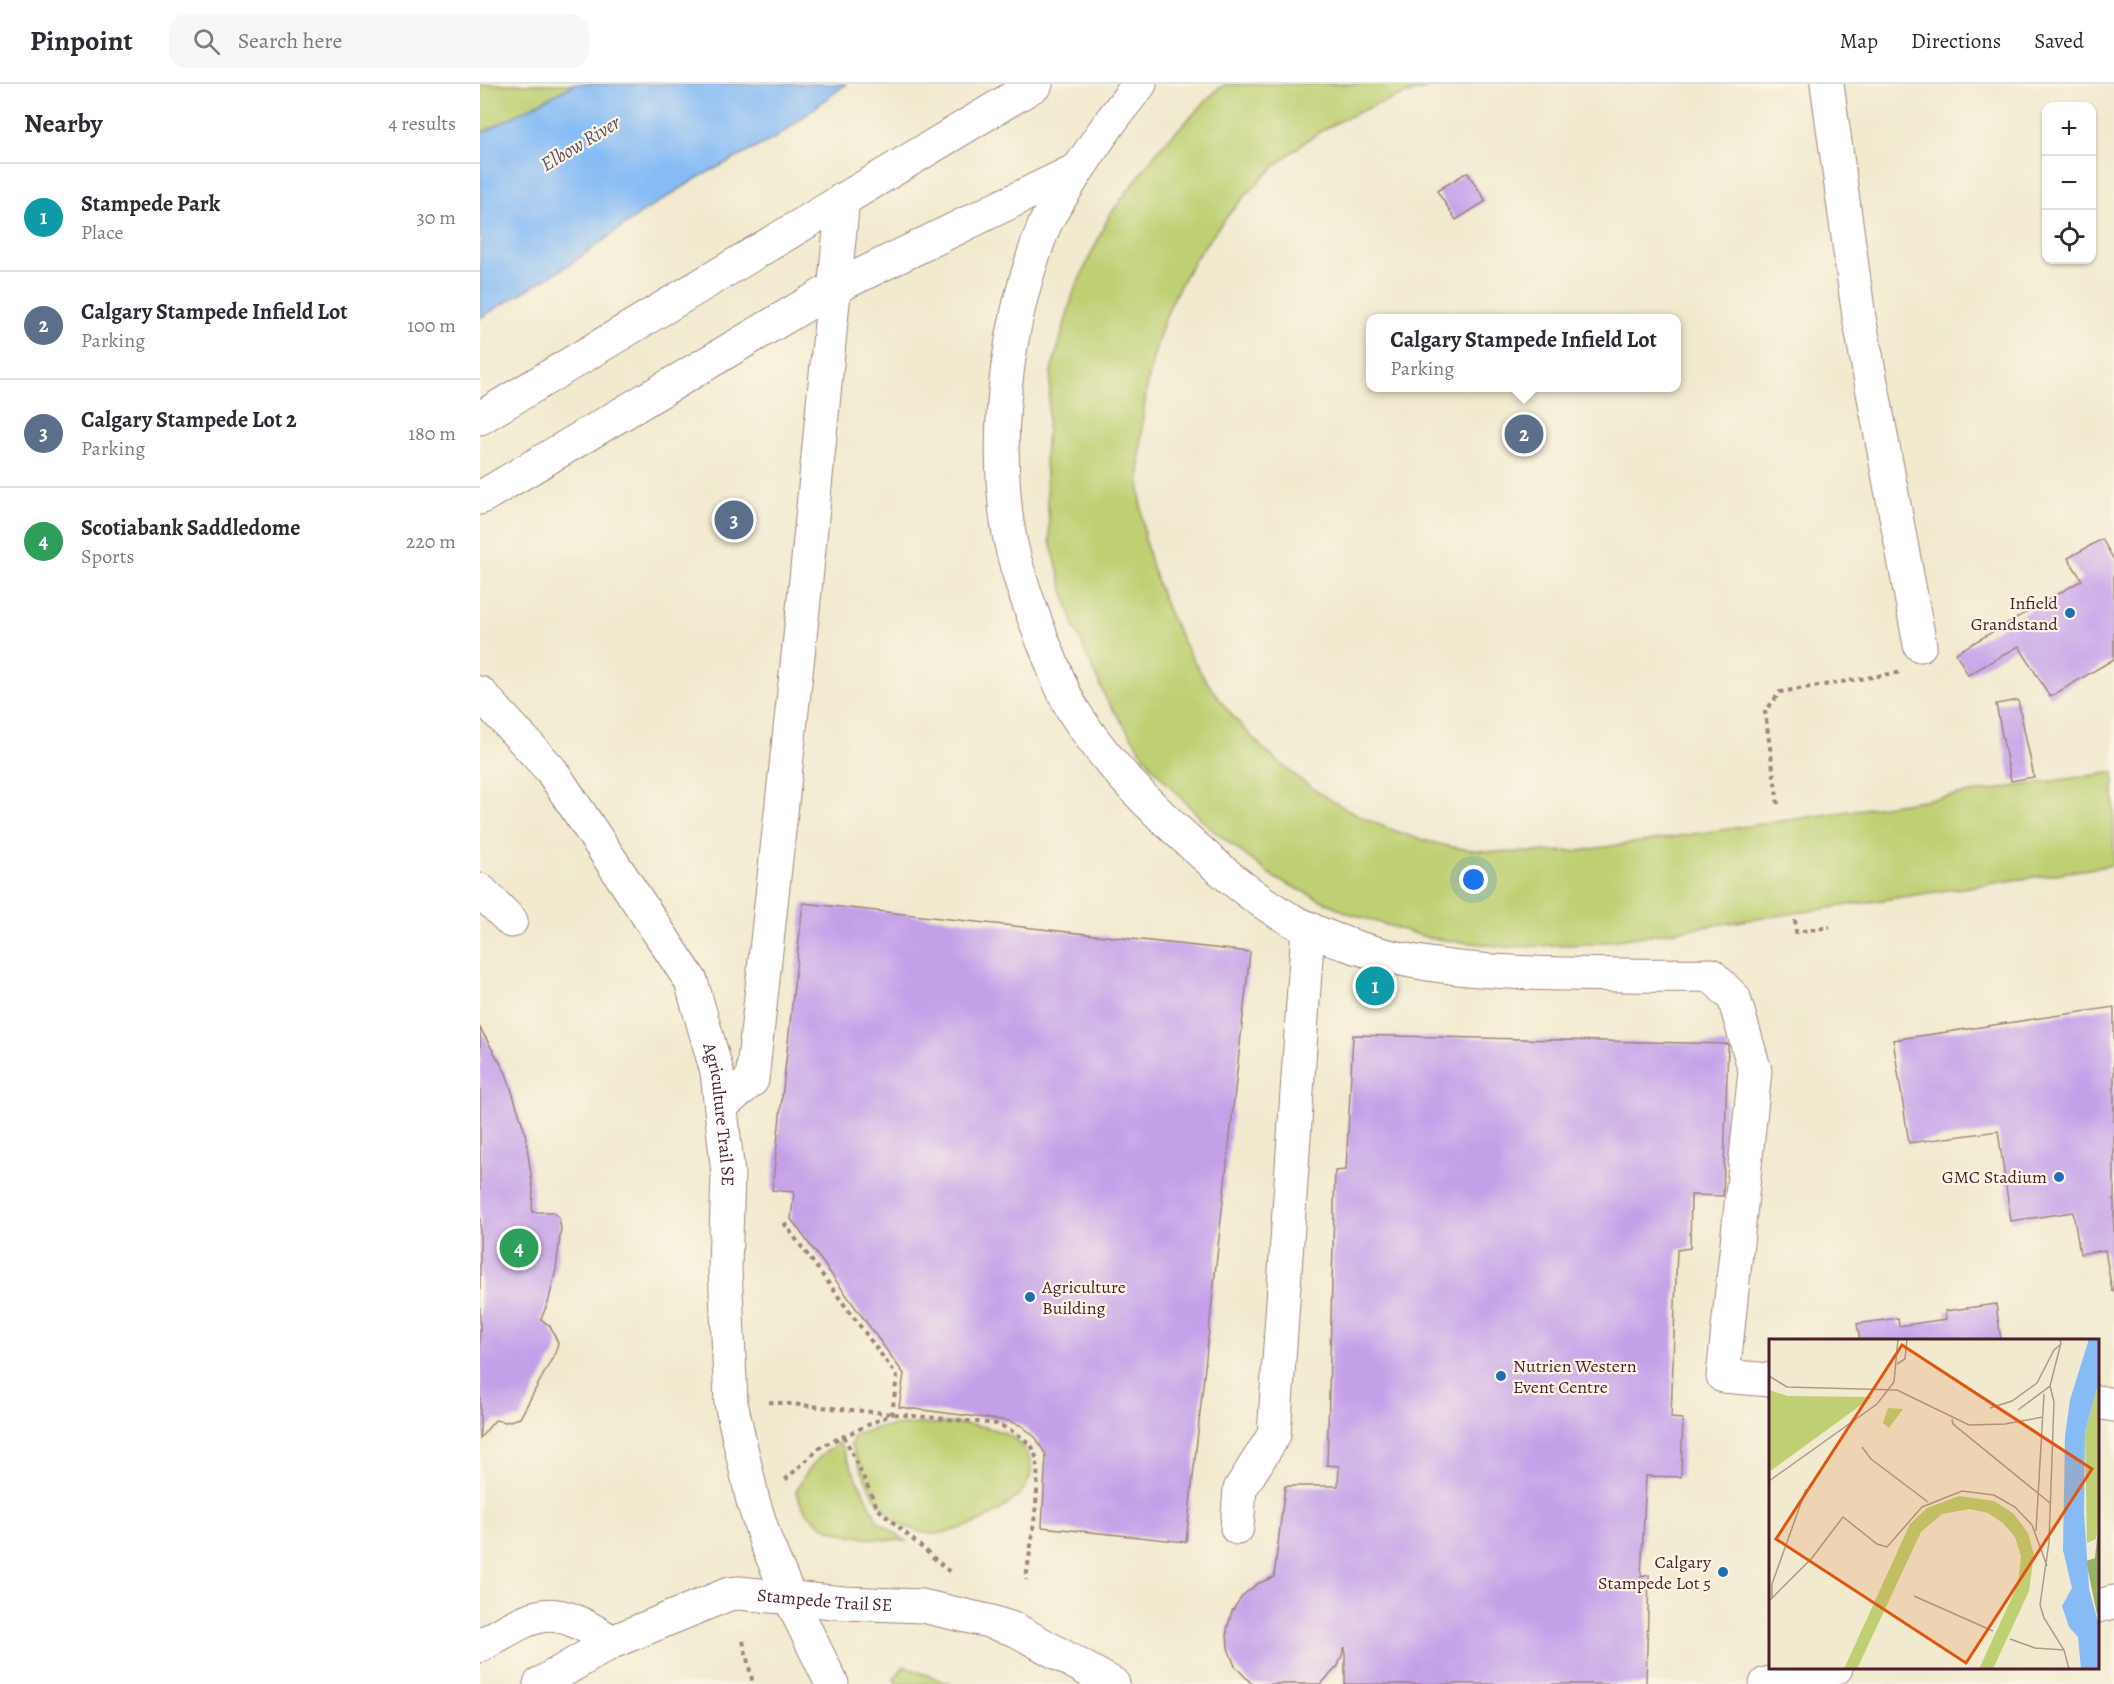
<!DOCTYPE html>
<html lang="en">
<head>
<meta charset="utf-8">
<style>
  :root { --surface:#fff; --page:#f7f7f7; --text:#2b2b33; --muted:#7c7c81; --line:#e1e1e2; --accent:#d93025 }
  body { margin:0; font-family:Alegreya,serif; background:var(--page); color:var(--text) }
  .controls { position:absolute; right:18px; top:18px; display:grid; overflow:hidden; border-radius:12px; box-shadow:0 2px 4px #0004 }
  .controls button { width:54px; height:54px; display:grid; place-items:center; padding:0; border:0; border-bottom:2px solid var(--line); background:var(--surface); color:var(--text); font:30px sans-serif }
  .you { position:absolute; left:994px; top:796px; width:21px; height:21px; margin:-15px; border:4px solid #fff; border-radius:50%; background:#1a73e8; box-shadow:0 0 0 9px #1a73e833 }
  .badge { display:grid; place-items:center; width:39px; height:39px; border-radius:50%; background:var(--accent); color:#fff; font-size:20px; font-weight:700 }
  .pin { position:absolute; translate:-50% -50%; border:3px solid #fff; box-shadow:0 2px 6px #0006 }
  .popup { position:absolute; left:886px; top:230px; width:315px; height:78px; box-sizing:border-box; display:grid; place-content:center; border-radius:12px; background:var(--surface); filter:drop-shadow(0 2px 4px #0005); font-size:20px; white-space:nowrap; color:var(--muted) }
  .popup b { font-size:22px; color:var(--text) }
  .popup::after { content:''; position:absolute; left:50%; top:100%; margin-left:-12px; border:12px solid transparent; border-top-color:var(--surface) }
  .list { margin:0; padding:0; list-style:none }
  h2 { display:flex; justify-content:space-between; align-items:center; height:78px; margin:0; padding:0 24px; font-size:26px }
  h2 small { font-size:20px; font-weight:400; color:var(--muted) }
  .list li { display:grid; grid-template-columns:39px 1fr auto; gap:18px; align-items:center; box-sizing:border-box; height:108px; padding:0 24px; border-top:2px solid var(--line) }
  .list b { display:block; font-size:22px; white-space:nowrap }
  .list p { margin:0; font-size:20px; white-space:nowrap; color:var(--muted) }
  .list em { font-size:20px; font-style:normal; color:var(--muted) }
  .icon { flex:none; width:33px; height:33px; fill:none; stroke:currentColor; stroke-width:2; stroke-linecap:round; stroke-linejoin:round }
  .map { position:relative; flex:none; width:1634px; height:1600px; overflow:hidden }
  header { display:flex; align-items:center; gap:36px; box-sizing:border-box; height:84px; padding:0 30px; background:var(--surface); border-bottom:2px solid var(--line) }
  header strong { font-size:28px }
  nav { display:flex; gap:33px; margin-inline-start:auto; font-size:21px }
  .search { width:420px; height:54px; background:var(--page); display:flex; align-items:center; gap:15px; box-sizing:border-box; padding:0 21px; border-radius:18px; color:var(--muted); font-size:22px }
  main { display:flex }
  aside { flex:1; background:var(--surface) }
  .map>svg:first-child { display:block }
  .green { fill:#bed073; stroke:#84784f; stroke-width:1.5 }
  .water { fill:#86bbf5; stroke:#686d90; stroke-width:1.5 }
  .building { fill:#c4a0e9 }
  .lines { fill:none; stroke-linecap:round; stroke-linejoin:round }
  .minor-casing { stroke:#9e847d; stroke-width:35 }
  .path { stroke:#9e847d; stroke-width:4; stroke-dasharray:4.5 4.5; stroke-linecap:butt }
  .minor { stroke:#fff; stroke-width:33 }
  .poi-dot { fill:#1f6fb2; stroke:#fcf5e5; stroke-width:2 }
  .labels { text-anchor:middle; stroke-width:4.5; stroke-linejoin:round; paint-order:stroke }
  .poi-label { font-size:18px; fill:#4a1f2b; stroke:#fcf5e5; text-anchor:end }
  .street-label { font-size:18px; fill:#4a1f2b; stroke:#fcf5e5 }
  .water-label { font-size:20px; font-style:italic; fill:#5c4e68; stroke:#fcf5e5 }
  .inset-road { fill:none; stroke:#ae998d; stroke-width:1.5 }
  .view { fill:#e0560e; fill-opacity:0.15; stroke:#e0560e; stroke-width:3 }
  .inset-edge { fill:none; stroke:#4a1f2b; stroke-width:3 }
</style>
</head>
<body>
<header>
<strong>Pinpoint</strong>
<div class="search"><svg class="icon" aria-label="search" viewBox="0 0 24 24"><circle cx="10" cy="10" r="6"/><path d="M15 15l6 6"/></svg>Search here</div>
<nav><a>Map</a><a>Directions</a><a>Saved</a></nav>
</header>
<main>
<aside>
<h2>Nearby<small>4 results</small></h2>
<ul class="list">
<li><span class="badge" style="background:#0f9aa8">1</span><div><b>Stampede Park</b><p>Place</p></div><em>30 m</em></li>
<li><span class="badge" style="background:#5c6f8a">2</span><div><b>Calgary Stampede Infield Lot</b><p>Parking</p></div><em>100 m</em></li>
<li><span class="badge" style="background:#5c6f8a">3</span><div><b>Calgary Stampede Lot 2</b><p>Parking</p></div><em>180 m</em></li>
<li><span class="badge" style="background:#2e9e5b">4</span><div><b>Scotiabank Saddledome</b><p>Sports</p></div><em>220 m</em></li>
</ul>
</aside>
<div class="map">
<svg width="1634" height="1600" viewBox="0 0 1634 1600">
  <rect width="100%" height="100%" fill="#fcf5e5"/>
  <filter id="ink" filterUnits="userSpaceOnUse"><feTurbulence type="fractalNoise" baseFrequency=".0167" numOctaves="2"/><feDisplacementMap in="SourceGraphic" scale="12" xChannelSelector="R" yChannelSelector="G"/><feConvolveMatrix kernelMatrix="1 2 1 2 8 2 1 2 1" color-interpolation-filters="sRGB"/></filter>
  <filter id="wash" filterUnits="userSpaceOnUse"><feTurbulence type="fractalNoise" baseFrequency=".008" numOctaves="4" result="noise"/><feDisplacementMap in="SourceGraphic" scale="24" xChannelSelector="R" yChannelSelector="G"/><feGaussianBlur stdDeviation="1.35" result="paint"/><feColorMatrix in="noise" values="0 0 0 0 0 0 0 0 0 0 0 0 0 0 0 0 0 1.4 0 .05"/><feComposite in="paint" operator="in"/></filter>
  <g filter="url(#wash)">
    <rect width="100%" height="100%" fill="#f1eacf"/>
    <path class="green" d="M0 0H95L0 50Z
      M745 0H959C923 11 888 22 854 40 798 69 737 137 705 192 681 234 668 286 663 333 660 369 658 404 663 440 666 471 678 503 690 531 742 648 841 735 968 762 1010 771 1055 768 1098 767L1634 688V781L1110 860 1027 863 949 854 868 829 795 794 730 744 672 683 626 615 592 537 570 457 565 375 571 288 594 207 629 132 679 65 736 7Z
      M438 1340C467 1339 497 1338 524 1349 534 1353 542 1361 547 1370 571 1412 485 1450 452 1450 445 1449 433 1446 426 1443 397 1430 382 1388 371 1361L374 1351 400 1343Z
      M359 1358 398 1437 426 1457C385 1454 331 1455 316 1408 326 1385 338 1372 359 1358Z
      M424 1582 470 1600H417L414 1595Z"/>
    <path class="water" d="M95 0H366L297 53 219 93 163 128 92 179 0 234V50Z"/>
    <g id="blocks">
      <path class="building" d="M987 88 1006 117 976 136 957 107Z
        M1622 455 1634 476V575L1570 613 1539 562 1488 591 1476 569 1602 496 1588 474Z
        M1538 616 1554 693 1531 697 1516 620Z
        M323 819 770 868 706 1458 562 1443 566 1371 556 1354 542 1342 529 1337 419 1323 424 1290 311 1135 314 1108 292 1106Z
        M1634 923V1207H1632L1625 1166 1600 1170 1593 1128 1531 1137 1518 1047 1429 1059 1413 956Z
        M0 944 26 989 45 1048 53 1106 52 1128H73L79 1134 81 1144 76 1185 69 1216 61 1235 70 1242 78 1259 75 1269 40 1334 26 1338 15 1336 0 1354Z
        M873 951 1248 960 1243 1112 1211 1111 1210 1164 1197 1166 1191 1334 1203 1335 1201 1393 1166 1392 1161 1493 1169 1491 1166 1600H865V1563L858 1582 841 1600H772L755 1582 748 1564 747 1546 752 1527 762 1512 777 1500 794 1493 805 1402H858L859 1382 847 1381 855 1087 866 1086Z
        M1516 1220 1521 1256H1380L1377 1240 1418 1234 1419 1242 1466 1235 1465 1227Z"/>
    </g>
  </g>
  <g filter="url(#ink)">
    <use href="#blocks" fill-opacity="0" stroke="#9e847d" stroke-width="1.5"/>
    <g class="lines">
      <defs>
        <g id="minor">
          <path d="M660 0C632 33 610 67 587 103 580 115 571 127 565 140 528 232 514 340 527 438 533 480 549 521 564 560 574 583 582 610 596 631 625 676 663 716 703 752 739 785 777 819 821 841 903 882 993 888 1083 890 1132 891 1182 892 1231 891L1254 914 1275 987 1243 1292 1290 1296"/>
          <path d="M1347 0 1379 233 1440 561"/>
          <path d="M0 334 556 0"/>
          <path d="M0 414 354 204 598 85"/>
          <path id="s1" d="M0 609 71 686 211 897 237 988 248 1090 245 1184 251 1319 273 1417 286 1458 310 1514 352 1600"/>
          <path d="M0 806 31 837"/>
          <path d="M241 1022 272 996 324 516 363 115"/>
          <path d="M1618 1318 1634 1321"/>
          <path d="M757 1444 760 1405 794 1351 828 844"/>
          <path d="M1618 1522 1634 1518"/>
          <path d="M0 1562C61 1526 70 1518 132 1558"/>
          <path id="s2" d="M60 1600 132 1558 249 1510 259 1509 364 1519 442 1522 508 1537 536 1546 633 1600"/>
          <path d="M1286 1600 1356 1584"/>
        </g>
      </defs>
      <use href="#minor" class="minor-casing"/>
      <path class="path" d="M1298 720 1285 628 1300 608 1423 588
        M1315 836 1316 848 1350 843
        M304 1139 417 1292 412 1330 342 1362 305 1396
        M289 1318 518 1340C530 1346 543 1352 552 1363 566 1382 549 1469 546 1496
        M364 1352 398 1425 471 1489
        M263 1557 273 1600"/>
      <use href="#minor" class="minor"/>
    </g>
  </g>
  <g class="poi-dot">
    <circle cx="1590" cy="529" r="6"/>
    <circle cx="1579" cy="1093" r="6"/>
    <circle cx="550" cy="1213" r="6"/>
    <circle cx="1021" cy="1292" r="6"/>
    <circle cx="1243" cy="1488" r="6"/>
  </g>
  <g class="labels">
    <g class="poi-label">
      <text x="1578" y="525">Infield<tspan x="1578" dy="21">Grandstand</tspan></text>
      <text x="1567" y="1099">GMC Stadium</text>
      <text x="562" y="1209" text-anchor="start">Agriculture<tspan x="562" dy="21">Building</tspan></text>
      <text x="1033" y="1288" text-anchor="start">Nutrien Western<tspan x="1033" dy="21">Event Centre</tspan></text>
      <text x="1231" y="1484">Calgary<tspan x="1231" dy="21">Stampede Lot 5</tspan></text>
    </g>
    <g class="street-label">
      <text dy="6" stroke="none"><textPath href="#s1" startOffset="495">Agriculture Trail SE</textPath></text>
      <text dy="6" stroke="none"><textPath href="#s2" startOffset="306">Stampede Trail SE</textPath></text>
    </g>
    <g class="water-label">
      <text transform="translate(100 59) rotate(-31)" y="7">Elbow River</text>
    </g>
  </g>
  <g transform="translate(1289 1255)">
    <rect width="330" height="330" fill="#f1eacf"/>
    <path d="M330 42V180L327 200 318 204 316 93ZM0 51 19 57 103 58 0 133ZM119 69 134 70 120 89 114 84ZM190 157 225 162 245 175 259 194 265 216 260 252 224 330H210L249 245 252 217 246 198 234 184 219 174 201 170 173 175 152 193 88 330H75L141 185 158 169Z" fill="#bed073"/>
    <path d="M330 180V274L328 275 317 222 326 219Z" fill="#96b265"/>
    <path d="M320 0H330V42L316 93 315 173 320 250 330 286V330H312L309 298 300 288 293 267 303 249 294 211 296 97 301 61Z" fill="#86bbf5"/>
    <path class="inset-road" d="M128 25 136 20 138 0M0 37 18 48 128 51 200 86 236 85 274 78M281 47 285 63 280 203 271 266 275 279 295 311 300 330M221 69 243 62 268 44 285 11 292 5 291 0M249 71 281 47 292 4M183 80 184 85 281 164M93 108 102 120 159 163M0 142 108 65 125 43 129 0M267 192 275 55M145 257 224 292M3 259V245L37 150M0 262 43 219 74 178 108 205 118 208 153 168 193 152 225 156 246 168 263 186 278 227M241 300 266 309 295 311"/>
    <path class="view" d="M133 6 323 130 197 324 7 200Z"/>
    <rect width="330" height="330" class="inset-edge"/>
  </g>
</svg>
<div class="controls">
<button>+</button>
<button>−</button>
<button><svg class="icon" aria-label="locate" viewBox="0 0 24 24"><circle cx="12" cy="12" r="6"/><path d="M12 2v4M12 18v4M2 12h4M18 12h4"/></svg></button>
</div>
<div class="you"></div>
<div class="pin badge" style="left:895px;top:902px;background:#0f9aa8">1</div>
<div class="pin badge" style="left:1044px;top:350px;background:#5c6f8a">2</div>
<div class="popup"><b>Calgary Stampede Infield Lot</b>Parking</div>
<div class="pin badge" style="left:254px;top:436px;background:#5c6f8a">3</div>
<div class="pin badge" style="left:39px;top:1164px;background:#2e9e5b">4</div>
</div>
</main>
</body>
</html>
